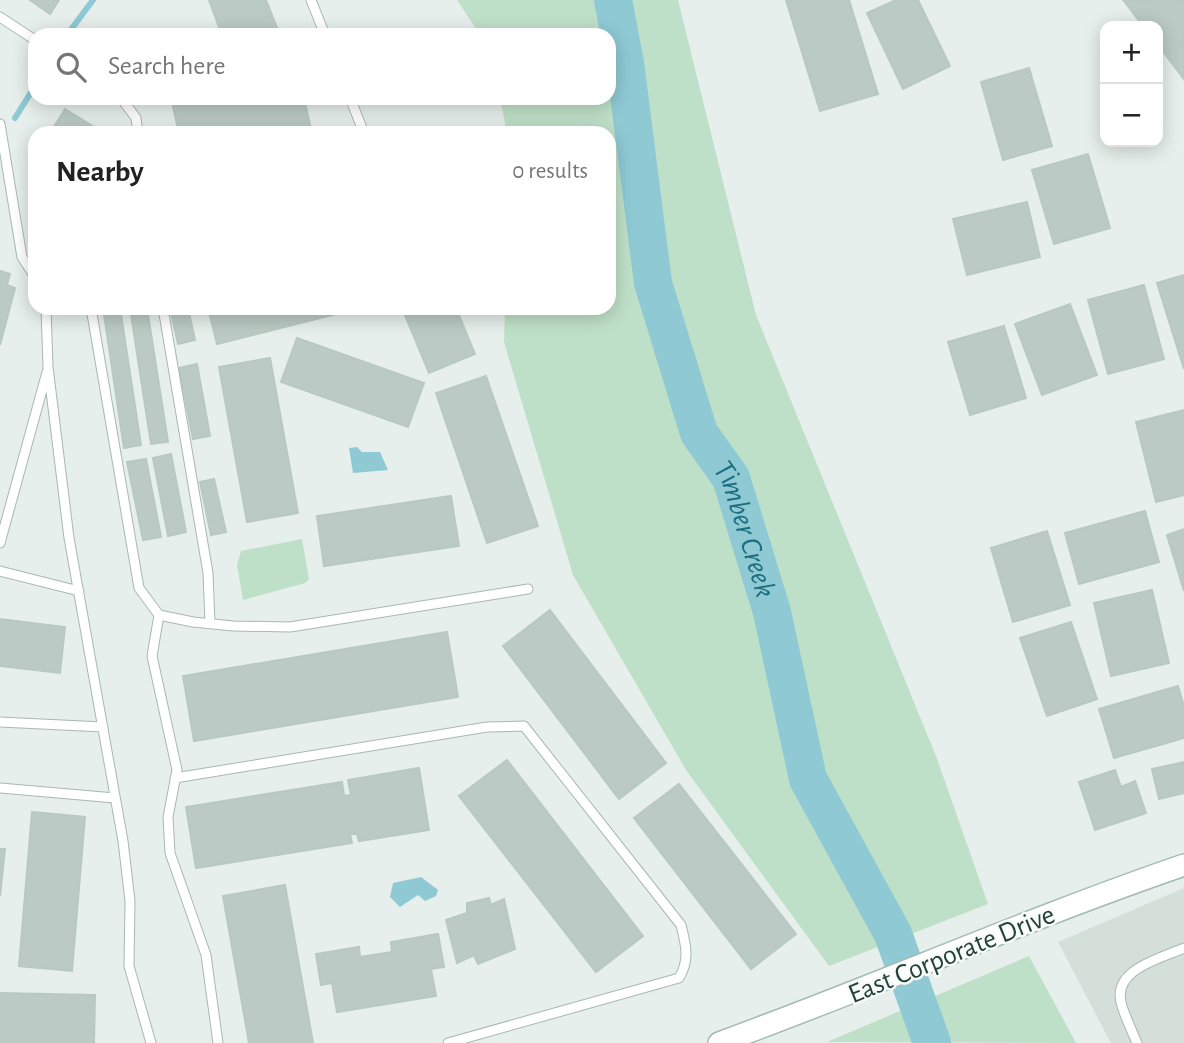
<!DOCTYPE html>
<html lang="en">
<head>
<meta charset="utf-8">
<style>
  :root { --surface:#fff; --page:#f2f2f2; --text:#222; --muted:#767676; --line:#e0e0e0 }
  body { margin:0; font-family:"Alegreya Sans",sans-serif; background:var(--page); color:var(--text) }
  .controls { position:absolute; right:21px; top:21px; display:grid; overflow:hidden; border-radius:14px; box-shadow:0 4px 18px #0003 }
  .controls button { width:63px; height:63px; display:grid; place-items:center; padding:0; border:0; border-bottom:2px solid var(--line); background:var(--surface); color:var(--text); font:35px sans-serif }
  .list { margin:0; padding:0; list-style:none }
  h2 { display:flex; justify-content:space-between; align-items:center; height:91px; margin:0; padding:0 28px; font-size:30px }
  h2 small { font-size:23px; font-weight:400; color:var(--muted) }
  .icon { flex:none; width:38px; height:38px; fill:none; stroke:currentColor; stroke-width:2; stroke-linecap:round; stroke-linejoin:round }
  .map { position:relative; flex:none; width:1184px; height:1043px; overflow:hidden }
  .search { position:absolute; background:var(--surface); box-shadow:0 4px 18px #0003; left:28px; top:28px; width:588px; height:77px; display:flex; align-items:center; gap:18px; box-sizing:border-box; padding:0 24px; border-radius:21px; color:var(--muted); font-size:26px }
  .panel { position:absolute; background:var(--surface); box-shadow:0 4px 18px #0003; left:28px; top:126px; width:588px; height:189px; border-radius:21px }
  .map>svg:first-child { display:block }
  .built { fill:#d4dfda }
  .green { fill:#bfe0c8 }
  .water { fill:#8ec9d4 }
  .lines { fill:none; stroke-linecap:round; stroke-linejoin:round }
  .stream { stroke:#8ec9d4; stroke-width:6 }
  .river { stroke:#8ec9d4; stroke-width:38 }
  .building { fill:#bbcac4; stroke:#b8c9c2; stroke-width:2 }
  .service-casing { stroke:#a8b8b2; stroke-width:11 }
  .secondary-casing { stroke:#a4bbb3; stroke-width:24 }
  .service { stroke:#fff; stroke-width:9 }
  .secondary { stroke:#fff; stroke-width:21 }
  .labels { text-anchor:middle; stroke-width:5; stroke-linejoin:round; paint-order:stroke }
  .street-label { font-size:28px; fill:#24423a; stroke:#f7fbf9 }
  .water-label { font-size:30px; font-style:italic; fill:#1c6f80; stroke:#f7fbf9 }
</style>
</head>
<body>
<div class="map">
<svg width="1184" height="1043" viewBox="0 0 1184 1043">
  <rect width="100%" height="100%" fill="#e6efeb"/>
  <path class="built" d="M1184 888V1043H1111L1058 942Z"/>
  <path class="green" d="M457 0H678L756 315 936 756 988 904 829 966 686 770 573 575 504 342 505 308H609V133H507L500 98H609V35H480Z
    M302 539 309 579 305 583 243 600 237 565 241 551Z
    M1029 956 1076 1043 827 1042Z"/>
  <path class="water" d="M357 447 362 452H380L388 470 353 473 349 448Z
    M421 877 438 890 436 896 425 901 418 895 400 907 390 897 393 883Z"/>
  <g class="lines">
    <path class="stream" d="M67 35 93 0
      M15 118 35 86"/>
    <path class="river" id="s1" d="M613 0 625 63 653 283 699 433 731 478 772 612 808 779 893 934 932 1043"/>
  </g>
  <path class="building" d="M30 0H59L50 14Z
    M209 0H266L280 35H222Z
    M786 0H849L878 94 820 111Z
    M896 0H918L950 66 903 89 867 13Z
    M1184 0V79L1158 45V26H1143L1124 1Z
    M1029 68 1052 146 1003 160 981 82Z
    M171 98H304L310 125 273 133H179Z
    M65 109 104 133H50Z
    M1088 154 1110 228 1054 244 1032 170Z
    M1027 202 1040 257 967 275 953 219Z
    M0 271 10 274 7 285 15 288 0 345Z
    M1184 275V369L1157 283Z
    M1144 285 1164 359 1108 374 1088 300Z
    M1070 304 1097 375 1042 395 1015 324Z
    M103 308H120L141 445 124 448Z
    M130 308H147L168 442 151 444Z
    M170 308H188L195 340 178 344Z
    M208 308H360L217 344Z
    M402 308H456L475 354 429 373Z
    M1004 326 1026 398 970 415 948 342Z
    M297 338 424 383 408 427 281 382Z
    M270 358 298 513 247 522 219 367Z
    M197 364 210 436 193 439 179 368Z
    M486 376 538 526 487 543 436 393Z
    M1184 410V495L1156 502 1136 422Z
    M171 454 186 532 168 536 153 458Z
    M146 459 161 537 143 540 127 462Z
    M214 479 226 532 211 535 200 482Z
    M451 496 459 546 324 566 317 516Z
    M1145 511 1159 562 1079 584 1065 533Z
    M1184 529V591L1167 535Z
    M1047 531 1070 605 1013 622 991 548Z
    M1152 590 1169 663 1111 676 1094 603Z
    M550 610 666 763 619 799 503 646Z
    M0 619 65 627 60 673 0 666Z
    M1071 622 1097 699 1047 716 1020 638Z
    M447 632 458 697 194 741 183 676Z
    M1178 686 1184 706V738L1114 758 1099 709Z
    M507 760 643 936 596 972 459 796Z
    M1184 762V793L1159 799 1152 769Z
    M419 768 429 830 359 841 357 834H350L352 843 196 868 186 807 342 782 344 796 351 795 348 780Z
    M1115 770 1121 787 1135 781 1146 813 1095 830 1079 782Z
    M679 784 796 934 751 969 634 818Z
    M32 812 85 817 72 971 19 966Z
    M0 849H5L0 896Z
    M285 885 313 1043H249L223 896Z
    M489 898 491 905 504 899 515 949 478 964 474 955 457 963 446 920 467 913V903Z
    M438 934 444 967 431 969 436 996 337 1012 332 983 321 985 316 954 359 947 360 957 392 952 391 942Z
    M0 993 95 995 94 1043H0Z"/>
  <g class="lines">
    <defs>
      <path id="service" d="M311 0 325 35
        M0 17 35 40
        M121 98 136 118 138 133
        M350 98 364 133
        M0 124 22 257 35 277
        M46 308 48 367 69 538 123 841 130 901 129 966 151 1043
        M91 308 139 588 159 615 193 622 233 626 290 627 528 589
        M163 308 208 573 210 623
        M0 543 47 372
        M0 571 79 591
        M159 615 152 656 177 770 168 817 170 853 206 955 218 1043
        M0 722 103 727
        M175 778 487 727 524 726 681 925C686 945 690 960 679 978L448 1043
        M0 788 115 798
        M1137 1043C1132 1031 1126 1019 1122 1006 1110 970 1159 959 1184 948"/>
      <path id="secondary" d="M719 1043C875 986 1027 919 1184 865"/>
    </defs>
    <use href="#service" class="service-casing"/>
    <use href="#secondary" class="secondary-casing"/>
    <use href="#service" class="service"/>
    <use href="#secondary" class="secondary"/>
  </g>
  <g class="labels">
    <g class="street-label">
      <text transform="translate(951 953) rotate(-22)" y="10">East Corporate Drive</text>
    </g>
    <g class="water-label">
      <text dy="10" stroke="none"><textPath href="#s1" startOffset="551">Timber Creek</textPath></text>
    </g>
  </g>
</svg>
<div class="controls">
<button>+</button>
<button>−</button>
</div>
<div class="search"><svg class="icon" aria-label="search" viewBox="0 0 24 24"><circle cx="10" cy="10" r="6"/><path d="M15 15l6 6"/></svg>Search here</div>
<section class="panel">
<h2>Nearby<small>0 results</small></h2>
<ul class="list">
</ul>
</section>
</div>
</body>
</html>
